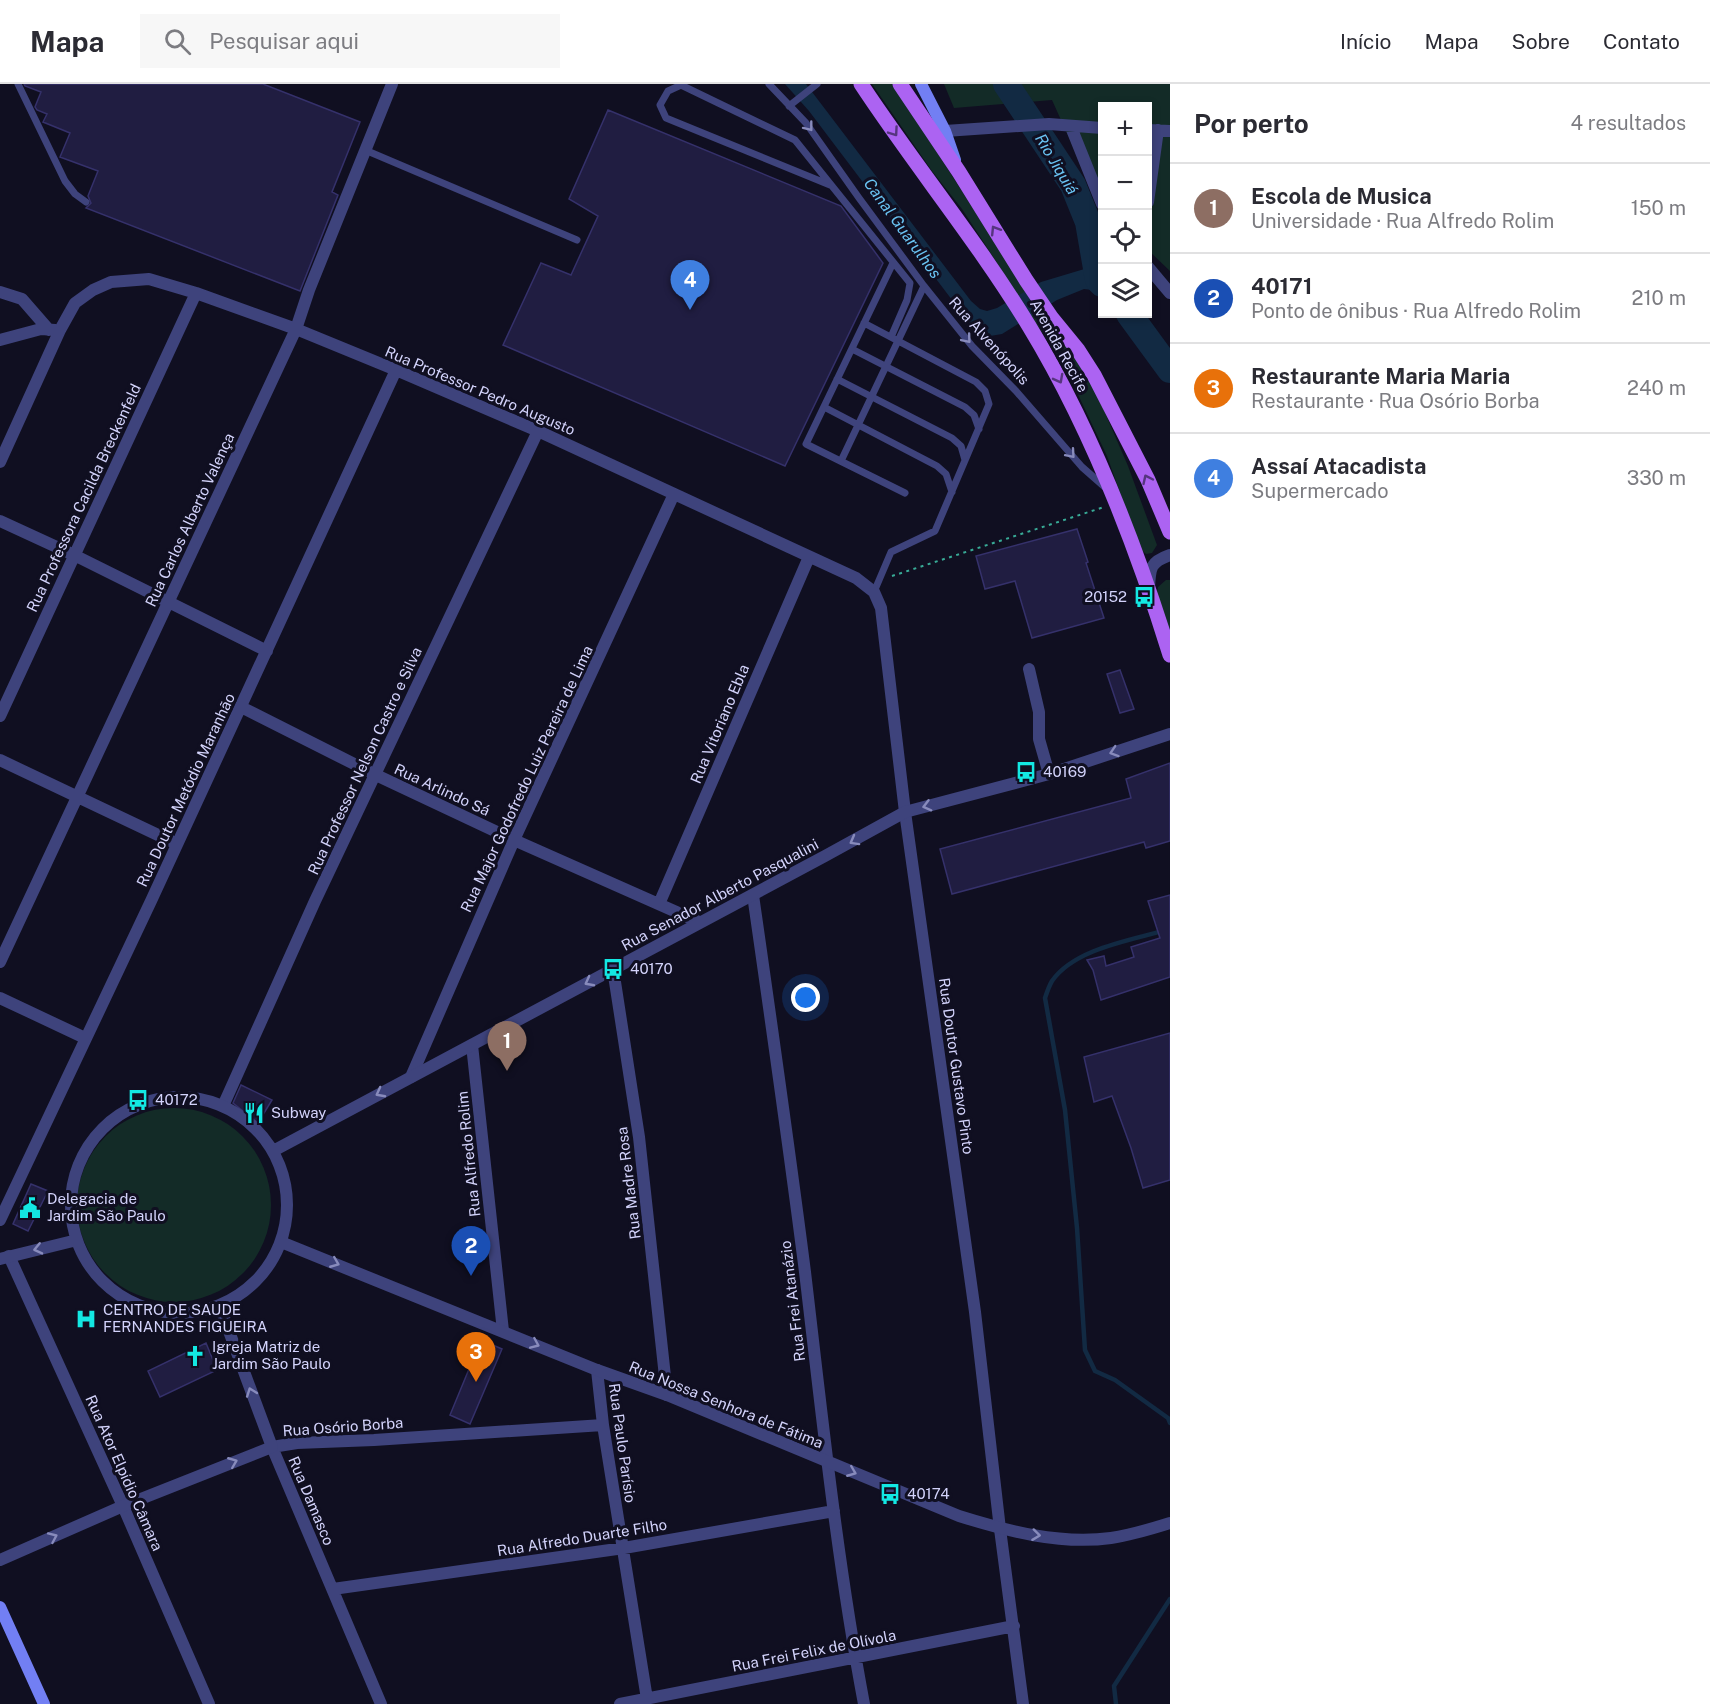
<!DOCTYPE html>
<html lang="pt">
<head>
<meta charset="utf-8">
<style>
  :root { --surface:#fff; --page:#f7f7f7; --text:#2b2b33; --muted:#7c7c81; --line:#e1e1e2; --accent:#0f766e }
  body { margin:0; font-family:"Public Sans",sans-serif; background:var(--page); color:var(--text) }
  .controls { position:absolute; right:18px; top:18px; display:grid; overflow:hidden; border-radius:0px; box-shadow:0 3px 9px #0003 }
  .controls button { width:54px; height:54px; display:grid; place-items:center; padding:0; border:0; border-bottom:2px solid var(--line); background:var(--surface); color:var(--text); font:30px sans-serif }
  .you { position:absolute; left:806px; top:914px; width:21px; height:21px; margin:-15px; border:4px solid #fff; border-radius:50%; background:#1a73e8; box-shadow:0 0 0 9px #1a73e833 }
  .badge { display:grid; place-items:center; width:39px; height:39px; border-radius:50%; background:var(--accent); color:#fff; font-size:20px; font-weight:700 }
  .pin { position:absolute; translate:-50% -50px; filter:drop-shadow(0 2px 3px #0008) }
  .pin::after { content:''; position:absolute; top:32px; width:21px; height:18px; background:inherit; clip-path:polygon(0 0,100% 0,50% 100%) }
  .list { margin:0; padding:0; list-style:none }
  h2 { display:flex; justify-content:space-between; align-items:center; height:78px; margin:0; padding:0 24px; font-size:26px }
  h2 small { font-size:20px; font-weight:400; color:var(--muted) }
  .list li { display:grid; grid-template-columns:39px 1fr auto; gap:18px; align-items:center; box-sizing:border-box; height:90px; padding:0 24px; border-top:2px solid var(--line) }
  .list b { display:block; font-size:22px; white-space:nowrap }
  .list p { margin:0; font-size:20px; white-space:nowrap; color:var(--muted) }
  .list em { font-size:20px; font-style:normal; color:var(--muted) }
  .icon { flex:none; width:33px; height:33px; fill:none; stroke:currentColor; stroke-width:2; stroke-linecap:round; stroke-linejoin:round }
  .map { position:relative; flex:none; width:1170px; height:1620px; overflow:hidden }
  header { display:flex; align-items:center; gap:36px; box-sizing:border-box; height:84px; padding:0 30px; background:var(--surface); border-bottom:2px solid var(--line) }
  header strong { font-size:28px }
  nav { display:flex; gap:33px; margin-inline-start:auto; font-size:21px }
  .search { width:420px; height:54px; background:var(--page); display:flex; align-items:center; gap:15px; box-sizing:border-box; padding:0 21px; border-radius:0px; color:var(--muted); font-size:22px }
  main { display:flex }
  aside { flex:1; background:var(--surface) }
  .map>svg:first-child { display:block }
  .green { fill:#132b27 }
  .water { fill:#122a43 }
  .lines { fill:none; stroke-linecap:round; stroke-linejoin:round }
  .stream { stroke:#122a43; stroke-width:4.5 }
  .river { stroke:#122a43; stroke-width:26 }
  .building { fill:#201d41; stroke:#35316b; stroke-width:1.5 }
  .path { stroke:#38aa96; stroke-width:2; stroke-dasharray:3 4.5; stroke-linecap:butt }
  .service { stroke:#3e437c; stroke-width:7 }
  .minor { stroke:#3e437c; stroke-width:12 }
  .tertiary { stroke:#3e437c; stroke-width:12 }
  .secondary { stroke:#727ff3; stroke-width:12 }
  .primary { stroke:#ac63f2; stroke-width:15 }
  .oneway { stroke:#888bbc }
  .oneway2 { stroke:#56357f }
  .labels { text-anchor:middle; stroke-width:6; stroke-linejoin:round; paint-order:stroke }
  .street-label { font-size:15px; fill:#d3d3fb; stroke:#100f21 }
  .poi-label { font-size:15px; fill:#d3d3fb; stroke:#100f21; text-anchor:start }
  .water-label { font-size:16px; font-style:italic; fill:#6ac4f3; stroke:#100f21 }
</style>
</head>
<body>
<header>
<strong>Mapa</strong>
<div class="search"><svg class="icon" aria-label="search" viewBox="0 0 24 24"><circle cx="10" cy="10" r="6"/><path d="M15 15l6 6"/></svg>Pesquisar aqui</div>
<nav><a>Início</a><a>Mapa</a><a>Sobre</a><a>Contato</a></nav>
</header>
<main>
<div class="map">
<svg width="1170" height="1620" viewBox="0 0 1170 1620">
  <rect width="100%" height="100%" fill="#100f21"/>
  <path class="green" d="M872 0H893L1030 213 1068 261 1093 301 1128 382 1157 461 1152 469 1146 470 1140 465 1107 372 1066 285 962 125 932 87Z
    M944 0H1170V187L1148 166V22H1102V112L1070 56 1052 16 954 24Z
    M1166 496H1170V552L1157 509 1158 503Z
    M77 1121a97 97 0 1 1 194 0a97 97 0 1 1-194 0Z"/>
  <path class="water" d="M785 0H806L971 217 980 225 987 227 997 224 1041 198 1091 183 1101 207 1084 205 1057 216 1002 250 990 252 974 245 809 27Z"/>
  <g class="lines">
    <path class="stream" d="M1170 845C1133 856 1075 864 1052 897 1049 902 1047 908 1045 914L1065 1026 1077 1144 1085 1266 1095 1287 1115 1296 1168 1334 1170 1339
      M1116 1620 1114 1602 1170 1515"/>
    <path class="river" d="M1006 0 1073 101 1088 138 1098 196 1102 200
      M1129 230 1170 286"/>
  </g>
  <path class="building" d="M24 0H263L360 38 332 108 338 111 300 207 86 124 91 119 88 112 98 87 60 73 70 49 43 38 47 30 37 26 35 23 41 8 25 2Z
    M608 26 841 122 883 179 785 382 503 261 541 179 571 191 598 132 569 115Z
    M1077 445 1088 478 1086 479 1104 534 1032 554 1015 497 985 505 976 472Z
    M1120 586 1134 625 1120 629 1107 590Z
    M1170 679V757L1146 764 1144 758 952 810 940 765 1131 714 1126 695Z
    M1170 811V893L1101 916 1093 886 1087 876 1104 872 1106 882 1134 873 1131 863 1160 854 1148 817Z
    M1170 949V1096L1143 1104 1131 1064 1112 1012 1094 1018 1084 973Z
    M241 1001 272 1016 258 1039 233 1019Z
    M31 1100 48 1107 28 1147 13 1140Z
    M481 1256 502 1265 470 1340 450 1331Z
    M206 1259 217 1286 160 1313 148 1287Z"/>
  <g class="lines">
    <path class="path" d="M892 492 1104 423"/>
    <path class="service" d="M18 0 65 97 75 110 86 118
      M769 0 806 39 859 114 924 202 972 262 1016 307 1082 383 1107 405
      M789 22 817 0
      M365 66 577 156
      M830 101 666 34 660 21 668 7 681 1 795 56 910 199 907 216 891 253
      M893 179 806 360 905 409
      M864 239 976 298 985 307 989 320 935 447 891 468 874 508
      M852 265 965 323 974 331 979 345
      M837 295 952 354 961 362 965 376
      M824 323 937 382 946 390 952 408
      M841 377 924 202"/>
    <path class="minor" d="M1071 43 1102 120
      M1148 46 1170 47
      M945 47 1049 40 1102 44
      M1148 118 1158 46
      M1148 183 1170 209
      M0 208 22 215 49 246
      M0 256 41 245 55 246
      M0 378 60 246 75 219 93 206 111 198 149 195 196 209 296 245 396 286 538 347 856 494 874 508 881 524 905 728 975 1228 1000 1445 1023 1620
      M0 437 74 471 267 567
      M1029 585 1039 628V655L1049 690
      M241 623 376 691 514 756 699 838
      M0 632 196 209
      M0 676 177 760
      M753 811C771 937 789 1062 805 1188 822 1332 837 1477 864 1620
      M659 820 809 473
      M0 878 296 245 309 206 392 0
      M613 885 639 1053 667 1311
      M0 914 85 954
      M472 961 503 1247
      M411 993 514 756 674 410
      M223 1022 315 817 538 347
      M0 1136 151 817 396 286
      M9 1172 123 1422 209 1620
      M597 1286 603 1341 647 1615
      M333 1505 624 1464 834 1427
      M381 1620 272 1363 297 1359 374 1356 603 1341
      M620 1620 1014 1542"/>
    <path class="tertiary" d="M1149 504C1150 484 1150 478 1170 471
      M71 1121a108 108 0 1 1 216 0a108 108 0 1 1-216 0Z
      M273 1067 825 772 905 728 1049 690 1170 650
      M281 1158 597 1286 667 1311 959 1432C1007 1447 1060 1461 1111 1454 1131 1451 1151 1445 1170 1439
      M0 1175 77 1156
      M0 1476 123 1422 272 1363 220 1223"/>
    <path class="secondary" d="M921 0 945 47 955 76
      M0 1523 44 1620"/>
    <path class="primary" d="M861 0C915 82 978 158 1029 242 1091 344 1135 458 1170 571
      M900 0 959 88 1026 196 1051 233 1078 266 1094 291 1148 396 1170 448"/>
  </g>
  <defs><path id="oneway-chevron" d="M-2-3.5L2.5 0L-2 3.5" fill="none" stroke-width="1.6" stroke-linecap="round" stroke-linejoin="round" transform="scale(1.5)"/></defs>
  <g class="oneway">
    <use href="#oneway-chevron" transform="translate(809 43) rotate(52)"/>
    <use href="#oneway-chevron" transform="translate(967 255) rotate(50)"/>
    <use href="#oneway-chevron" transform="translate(1071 370) rotate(49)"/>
    <use href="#oneway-chevron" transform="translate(1114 668) rotate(162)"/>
    <use href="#oneway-chevron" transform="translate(927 722) rotate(165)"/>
    <use href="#oneway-chevron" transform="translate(854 757) rotate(151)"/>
    <use href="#oneway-chevron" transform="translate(589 898) rotate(152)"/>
    <use href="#oneway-chevron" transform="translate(380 1009) rotate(152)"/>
    <use href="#oneway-chevron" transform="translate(38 1165) rotate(167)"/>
    <use href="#oneway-chevron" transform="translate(335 1179) rotate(22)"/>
    <use href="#oneway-chevron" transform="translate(535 1260) rotate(23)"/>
    <use href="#oneway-chevron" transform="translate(251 1308) rotate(-110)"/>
    <use href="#oneway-chevron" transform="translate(233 1378) rotate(-22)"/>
    <use href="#oneway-chevron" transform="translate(852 1388) rotate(22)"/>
    <use href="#oneway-chevron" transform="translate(1036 1451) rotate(7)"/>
    <use href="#oneway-chevron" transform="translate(53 1453) rotate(-24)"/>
  </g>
  <g class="oneway2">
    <use href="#oneway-chevron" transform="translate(894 48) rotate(55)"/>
    <use href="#oneway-chevron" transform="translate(995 146) rotate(-122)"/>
    <use href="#oneway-chevron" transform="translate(1059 295) rotate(62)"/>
    <use href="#oneway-chevron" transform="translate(1147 395) rotate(-115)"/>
  </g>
  <defs>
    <symbol id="bus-bare" viewBox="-9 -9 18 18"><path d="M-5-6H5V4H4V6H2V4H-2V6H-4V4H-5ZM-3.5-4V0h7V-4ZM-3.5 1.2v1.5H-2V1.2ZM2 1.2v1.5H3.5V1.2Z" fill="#13e8e3" stroke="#100f21" stroke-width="2.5" paint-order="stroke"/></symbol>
    <symbol id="restaurant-bare" viewBox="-9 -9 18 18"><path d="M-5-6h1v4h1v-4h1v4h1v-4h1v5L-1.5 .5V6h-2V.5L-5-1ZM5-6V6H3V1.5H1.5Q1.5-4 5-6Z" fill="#13e8e3" stroke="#100f21" stroke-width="2.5" paint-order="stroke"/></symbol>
    <symbol id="civic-bare" viewBox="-9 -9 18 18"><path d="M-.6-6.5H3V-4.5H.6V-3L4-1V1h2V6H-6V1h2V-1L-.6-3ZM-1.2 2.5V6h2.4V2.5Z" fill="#13e8e3" stroke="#100f21" stroke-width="2.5" paint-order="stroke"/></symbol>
    <symbol id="hospital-bare" viewBox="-9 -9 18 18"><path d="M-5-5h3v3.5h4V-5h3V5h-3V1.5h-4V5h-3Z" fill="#13e8e3" stroke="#100f21" stroke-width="2.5" paint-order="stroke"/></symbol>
    <symbol id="church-bare" viewBox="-9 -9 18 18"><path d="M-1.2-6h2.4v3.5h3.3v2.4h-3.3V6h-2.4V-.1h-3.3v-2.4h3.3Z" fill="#13e8e3" stroke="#100f21" stroke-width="2.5" paint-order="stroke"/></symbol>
  </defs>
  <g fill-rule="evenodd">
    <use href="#bus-bare" x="1129" y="498" width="30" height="30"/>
    <use href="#bus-bare" x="1011" y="673" width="30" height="30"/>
    <use href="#bus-bare" x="598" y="870" width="30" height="30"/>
    <use href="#bus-bare" x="123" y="1001" width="30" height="30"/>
    <use href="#restaurant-bare" x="239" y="1014" width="30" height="30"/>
    <use href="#civic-bare" x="15" y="1109" width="30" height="30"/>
    <use href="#hospital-bare" x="71" y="1220" width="30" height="30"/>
    <use href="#church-bare" x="180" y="1257" width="30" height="30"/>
    <use href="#bus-bare" x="875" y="1395" width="30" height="30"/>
  </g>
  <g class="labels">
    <g class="street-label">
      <text transform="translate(989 257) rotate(48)" y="5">Rua Alvenópolis</text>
      <text transform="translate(1059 262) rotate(61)" y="5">Avenida Recife</text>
      <text transform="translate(480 307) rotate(23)" y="5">Rua Professor Pedro Augusto</text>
      <text transform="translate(84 414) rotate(-65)" y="5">Rua Professora Cacilda Breckenfeld</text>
      <text transform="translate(190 436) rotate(-65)" y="5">Rua Carlos Alberto Valença</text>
      <text transform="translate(720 640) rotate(-67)" y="5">Rua Vitoriano Ebla</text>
      <text transform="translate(365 677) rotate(-65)" y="5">Rua Professor Nelson Castro e Silva</text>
      <text transform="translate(527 695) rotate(-65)" y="5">Rua Major Godofredo Luiz Pereira de Lima</text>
      <text transform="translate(186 706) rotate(-65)" y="5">Rua Doutor Metódio Maranhão</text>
      <text transform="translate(442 706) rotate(25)" y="5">Rua Arlindo Sá</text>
      <text transform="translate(720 811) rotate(-28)" y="5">Rua Senador Alberto Pasqualini</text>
      <text transform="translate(956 982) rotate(82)" y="5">Rua Doutor Gustavo Pinto</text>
      <text transform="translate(469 1070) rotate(-96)" y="5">Rua Alfredo Rolim</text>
      <text transform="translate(629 1099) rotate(-97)" y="5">Rua Madre Rosa</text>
      <text transform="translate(793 1217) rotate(-97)" y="5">Rua Frei Atanázio</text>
      <text transform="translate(726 1321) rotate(22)" y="5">Rua Nossa Senhora de Fátima</text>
      <text transform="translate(343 1343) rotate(-4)" y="5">Rua Osório Borba</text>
      <text transform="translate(622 1359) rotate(82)" y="5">Rua Paulo Parísio</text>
      <text transform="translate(124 1389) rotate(66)" y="5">Rua Ator Elpídio Câmara</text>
      <text transform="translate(311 1417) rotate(67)" y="5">Rua Damasco</text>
      <text transform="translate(582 1454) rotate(-9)" y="5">Rua Alfredo Duarte Filho</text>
      <text transform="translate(814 1567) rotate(-11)" y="5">Rua Frei Felix de Olívola</text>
    </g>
    <g class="poi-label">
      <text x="1127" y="518" text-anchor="end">20152</text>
      <text x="1043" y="693">40169</text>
      <text x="630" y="890">40170</text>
      <text x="155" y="1021">40172</text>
      <text x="271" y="1034">Subway</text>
      <text x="47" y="1120">Delegacia de<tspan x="47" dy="17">Jardim São Paulo</tspan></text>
      <text x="103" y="1231">CENTRO DE SAUDE<tspan x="103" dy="17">FERNANDES FIGUEIRA</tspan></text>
      <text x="212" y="1268">Igreja Matriz de<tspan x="212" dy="17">Jardim São Paulo</tspan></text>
      <text x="907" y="1415">40174</text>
    </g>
    <g class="water-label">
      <text transform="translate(1057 80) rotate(59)" y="6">Rio Jiquiá</text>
      <text transform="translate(903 144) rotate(54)" y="6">Canal Guarulhos</text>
    </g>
  </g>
</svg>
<div class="controls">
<button>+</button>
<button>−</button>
<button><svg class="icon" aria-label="locate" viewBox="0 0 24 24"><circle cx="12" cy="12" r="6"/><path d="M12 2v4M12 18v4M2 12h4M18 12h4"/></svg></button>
<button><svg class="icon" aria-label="layers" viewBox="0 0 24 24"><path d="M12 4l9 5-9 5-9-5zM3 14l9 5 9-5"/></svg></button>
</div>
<div class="you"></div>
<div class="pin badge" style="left:507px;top:987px;background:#8d6e63">1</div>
<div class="pin badge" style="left:471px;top:1192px;background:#1a4fb4">2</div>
<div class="pin badge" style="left:476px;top:1298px;background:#e8710a">3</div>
<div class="pin badge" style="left:690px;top:226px;background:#3f7fe0">4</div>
</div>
<aside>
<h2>Por perto<small>4 resultados</small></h2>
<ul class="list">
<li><span class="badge" style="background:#8d6e63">1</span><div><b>Escola de Musica</b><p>Universidade · Rua Alfredo Rolim</p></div><em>150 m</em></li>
<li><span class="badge" style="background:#1a4fb4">2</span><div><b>40171</b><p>Ponto de ônibus · Rua Alfredo Rolim</p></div><em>210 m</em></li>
<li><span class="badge" style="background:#e8710a">3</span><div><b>Restaurante Maria Maria</b><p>Restaurante · Rua Osório Borba</p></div><em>240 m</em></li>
<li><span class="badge" style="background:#3f7fe0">4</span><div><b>Assaí Atacadista</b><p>Supermercado</p></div><em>330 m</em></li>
</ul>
</aside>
</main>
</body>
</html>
